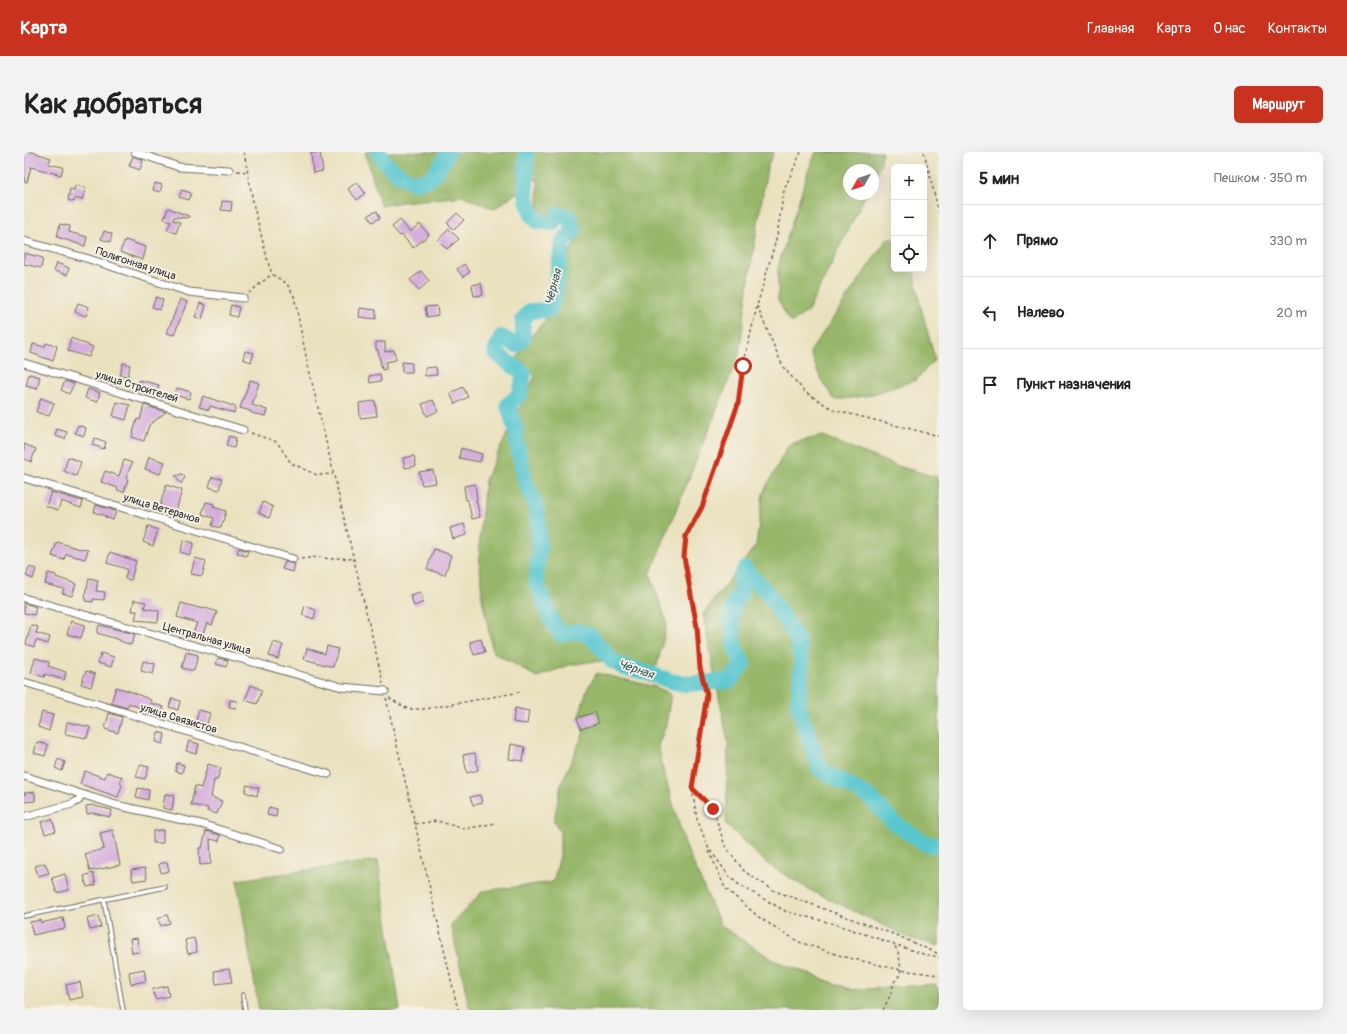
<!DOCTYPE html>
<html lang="ru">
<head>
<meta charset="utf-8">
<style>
  :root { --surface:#fff; --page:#f2f2f2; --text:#222; --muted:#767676; --line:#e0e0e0; --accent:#c8321e }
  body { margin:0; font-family:Pangolin,sans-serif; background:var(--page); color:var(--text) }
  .controls { position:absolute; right:12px; top:12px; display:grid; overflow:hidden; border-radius:6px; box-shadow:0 4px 16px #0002 }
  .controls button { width:36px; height:36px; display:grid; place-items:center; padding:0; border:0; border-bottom:1px solid var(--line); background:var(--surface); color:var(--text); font:20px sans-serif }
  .compass { position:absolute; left:819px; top:12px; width:36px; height:36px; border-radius:50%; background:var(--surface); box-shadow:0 4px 16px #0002; rotate:231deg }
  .stop { position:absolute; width:12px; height:12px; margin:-9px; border:3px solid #c8321e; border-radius:50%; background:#fff }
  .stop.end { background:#c8321e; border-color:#fff; box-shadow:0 1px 4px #0008 }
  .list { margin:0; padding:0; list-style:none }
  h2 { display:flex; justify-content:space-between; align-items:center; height:52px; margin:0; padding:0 16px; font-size:17px }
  h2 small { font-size:13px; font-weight:400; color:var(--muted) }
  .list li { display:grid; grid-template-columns:26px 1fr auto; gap:12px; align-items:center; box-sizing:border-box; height:72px; padding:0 16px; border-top:1px solid var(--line) }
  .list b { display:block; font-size:15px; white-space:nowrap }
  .list em { font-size:13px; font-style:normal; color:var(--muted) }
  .icon { flex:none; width:22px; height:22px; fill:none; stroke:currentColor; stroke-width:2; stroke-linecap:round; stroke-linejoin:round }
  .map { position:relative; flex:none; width:915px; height:858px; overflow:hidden; border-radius:6px }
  header { display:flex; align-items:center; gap:24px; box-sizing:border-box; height:56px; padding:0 20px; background:var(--accent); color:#fff }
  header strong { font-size:19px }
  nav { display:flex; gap:22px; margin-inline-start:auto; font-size:14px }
  .intro { display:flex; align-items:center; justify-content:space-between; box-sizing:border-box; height:96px; padding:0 24px }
  h1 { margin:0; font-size:28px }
  .button { padding:10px 18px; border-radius:6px; background:var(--accent); color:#fff; font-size:14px; font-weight:700 }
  main { display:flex; gap:24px; padding:0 24px }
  aside { flex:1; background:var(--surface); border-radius:6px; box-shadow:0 4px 16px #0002 }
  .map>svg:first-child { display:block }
  .forest { fill:#98b76a; stroke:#62714a }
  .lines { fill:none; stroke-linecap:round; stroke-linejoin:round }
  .river { stroke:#5ac7d0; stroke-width:16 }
  .building { fill:#d6aedd }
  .service-casing { stroke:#6e6b5f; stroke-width:5.5 }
  .minor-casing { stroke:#6e6b5f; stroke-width:9 }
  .path { stroke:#6e6b5f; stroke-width:1.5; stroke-dasharray:3 3; stroke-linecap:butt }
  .service { stroke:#fff; stroke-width:3.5 }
  .minor { stroke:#fff; stroke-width:7 }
  .route { stroke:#c8321e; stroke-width:5 }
  .labels { text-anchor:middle; stroke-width:3.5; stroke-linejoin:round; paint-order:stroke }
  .street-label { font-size:11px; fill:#2b2b2b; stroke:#f7f3e8 }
  .water-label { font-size:12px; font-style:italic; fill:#395a5d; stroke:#f7f3e8 }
</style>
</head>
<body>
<header>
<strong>Карта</strong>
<nav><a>Главная</a><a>Карта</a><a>О нас</a><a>Контакты</a></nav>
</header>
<div class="intro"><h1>Как добраться</h1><a class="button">Маршрут</a></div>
<main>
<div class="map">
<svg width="915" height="858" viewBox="0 0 915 858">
  <rect width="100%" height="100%" fill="#f7f3e8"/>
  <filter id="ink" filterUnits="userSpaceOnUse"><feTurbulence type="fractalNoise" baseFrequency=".025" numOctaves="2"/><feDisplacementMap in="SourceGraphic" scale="8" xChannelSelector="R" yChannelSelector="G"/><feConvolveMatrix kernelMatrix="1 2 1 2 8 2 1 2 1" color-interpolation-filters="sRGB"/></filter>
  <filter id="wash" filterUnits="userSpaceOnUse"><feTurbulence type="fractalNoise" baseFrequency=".012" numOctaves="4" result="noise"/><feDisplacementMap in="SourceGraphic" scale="16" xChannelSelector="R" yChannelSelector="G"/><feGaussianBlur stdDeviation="0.9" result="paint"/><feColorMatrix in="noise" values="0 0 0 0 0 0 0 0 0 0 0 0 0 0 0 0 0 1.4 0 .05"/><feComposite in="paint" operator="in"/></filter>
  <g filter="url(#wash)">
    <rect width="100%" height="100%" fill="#eae1bf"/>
    <path class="forest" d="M341 0H750L743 16 726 120 715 203 626 422 643 471 633 514H602L571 509 545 513 513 525 469 500 458 446 455 394 461 328 511 224 492 207 509 182 528 160 545 102 556 79 548 57 521 64 514 55V26L470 57 440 44 378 50 357 54Z
      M792 0H858L857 11 849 28V18H825V42H842L784 159 767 171 754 149V115L784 19Z
      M863 87H870V117H889L897 156 911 207 892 228 842 244 811 248 797 228 786 200Z
      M798 284 870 313 915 326V794L886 786 784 737 742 711 702 672 704 591 679 462 732 393 739 341 765 292Z
      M573 521 632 535 647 542 642 573 634 593 640 622 662 695 697 774 751 809 829 838 911 832 915 838V858H446L427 773 459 739 529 730 536 704V680L530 669 537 632 560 580 556 561 563 537Z
      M354 708 376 858H235L213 728Z"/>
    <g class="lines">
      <path class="river" d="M354 0C363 15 375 24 391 31L408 25 420 8 424 0
        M502 0C503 23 497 50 513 69L529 71 535 62 545 64 550 79 539 89 530 145 525 158 506 159 499 168V186L492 193 477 185 471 200 482 209 500 221 496 242 484 253 492 279 493 293 502 331 511 353 514 366 515 396 512 430 529 471 537 482 554 479 567 484 588 509 601 516 614 518 647 529 660 532 706 529 719 512 710 493 707 463 711 449 718 440 716 427 721 417 724 421 744 441 773 487 778 511 774 554 796 617 847 646 869 670 902 692 915 693"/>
    </g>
    <g id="blocks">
      <path class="building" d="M0 0H8L27 6 24 12 39 15 37 23 7 15 3 30H0Z
        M296 0 299 19 289 21 287 1Z
        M109 4 119 8 116 18 105 14Z
        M333 30 341 41 333 48 324 37Z
        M131 31 138 33 136 40 129 38Z
        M51 33 62 36 58 48 51 46 50 50 44 48 46 37 50 38Z
        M158 38 167 41 165 48 155 45Z
        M198 49 208 50 207 59 197 58Z
        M144 56 165 64 164 66 150 65 149 68 156 70 152 81 143 78 147 69 140 67Z
        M353 59 356 66 348 70 344 63Z
        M433 61 440 68 430 78 423 71Z
        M376 68 386 80 396 72 405 83 389 96 378 83 376 84 368 75Z
        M36 72 46 74 45 80 63 85 61 94 33 85Z
        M425 77 435 87 423 97 414 88Z
        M80 79 88 82 86 90 77 87Z
        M101 88 122 95 119 108 96 100Z
        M0 101 19 106 17 116 0 112Z
        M33 111 45 116 43 123 30 119Z
        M440 112 446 120 439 125 433 117Z
        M397 119 405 129 395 138 386 128Z
        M457 131 459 143 450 144 448 133Z
        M132 145 139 148 136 158 128 155Z
        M156 147 163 150 150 183 143 181Z
        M54 151 65 155 62 164 51 160Z
        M176 151 182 153 178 167 171 165Z
        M207 153 215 155 213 165 205 163Z
        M413 154 414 163 403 165 401 155Z
        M336 156 352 158V167L335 165Z
        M47 186 69 195 65 205 44 199Z
        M352 190H361V200L370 198 372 208 362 210V217L358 218 354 198H352Z
        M22 191 33 194 29 209 7 201 9 192 21 195Z
        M221 199 230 201 227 210 219 207Z
        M378 210 388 211V220H378Z
        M99 211 106 213 104 224 96 223Z
        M412 215 413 223 401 224V216Z
        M5 222 16 225 13 237 2 234Z
        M356 222 357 229 346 231 345 224Z
        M115 228 135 233 131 246 123 243 124 241 112 238Z
        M226 228 235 231 228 253 243 258 241 264 234 262V263L226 260 227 259 216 256Z
        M41 229 50 232 45 242 37 238Z
        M439 235 444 245 431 252 426 241Z
        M153 236 167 240 165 247 150 243Z
        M64 237 76 241 73 250 61 246Z
        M179 244 212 255 210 261 186 254 185 258 175 255Z
        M17 246 30 251 25 264 12 260Z
        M409 248 414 259 403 264 398 252Z
        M351 249 353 264 336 266 335 251Z
        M93 250 106 253 102 268 89 264Z
        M120 253 142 260 125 273 120 289 108 285 113 267 116 268Z
        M54 273 62 276 60 284 51 281Z
        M33 277 43 280 41 287 31 284Z
        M205 284 212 286 210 296 202 294Z
        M71 286 82 290 80 297 68 293Z
        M0 292 12 297 7 310 0 307Z
        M437 296 458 302 456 310 435 306Z
        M390 304 392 314 381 316 379 306Z
        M44 305 57 310 52 324 40 319Z
        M125 305 141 310 136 322 121 317Z
        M100 308 108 311 102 326 104 327 100 340 93 338 94 336 77 330 81 319 95 324Z
        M409 318 412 331 398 333 395 320Z
        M158 322 161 325 157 332 151 324Z
        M188 325 198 327 195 338 185 335Z
        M451 332 453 347H452L456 365 448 367 444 348H442L440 334Z
        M142 333 158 338 152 359 136 354Z
        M27 340 59 349 57 356 37 349 34 358 22 354Z
        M182 350 190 352 189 355 202 359 197 376 188 374 190 366 178 362Z
        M239 350 249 355 245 366 235 361Z
        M72 353 92 359 89 368 81 365 82 364 70 360Z
        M440 372 443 383 429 387 426 376Z
        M124 374 134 378 129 394 119 390Z
        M160 388 170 391 166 403 156 400Z
        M33 390 56 397 57 396 64 398 61 407 42 402 40 408 28 404Z
        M215 396 224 399 222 404 213 401Z
        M410 397 427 403 421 423 403 417Z
        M86 400 112 409 107 428 101 427 103 417 83 411Z
        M171 406 182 409 178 424 167 422Z
        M261 410 271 412 269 420 258 417Z
        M5 415 12 417 9 427 2 424Z
        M24 421 32 423V425L52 432 48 444 38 441 40 437 21 432Z
        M65 426 74 428 72 439 81 440 80 448 69 447V450L61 449 62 436H63Z
        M396 440 400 450 390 454 386 443Z
        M110 448 122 450 120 456 135 459 134 470 111 468 113 459H108Z
        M0 451 12 455 10 463 0 461Z
        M157 451 179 457V455L193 460 188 473 183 471 177 487 168 484 173 471 153 465Z
        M281 454 292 458 290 467 278 463Z
        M47 469 61 473 57 486 43 482Z
        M7 473 14 475 12 481 26 485 24 492 12 488 10 495 2 492Z
        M75 473 111 482 107 493 96 489V488L73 481Z
        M457 487 461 500 450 503 446 490Z
        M250 490 259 493 254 507 245 504Z
        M303 494 314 497 309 515 280 507 283 496 301 502Z
        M162 500 174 503 170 519 158 516Z
        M77 501 90 505 87 515 74 511Z
        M11 506 25 510 24 514 42 520 40 528 21 522 20 525 7 521Z
        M194 506 204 508 202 515 192 512Z
        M119 509 131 512 129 522 117 519Z
        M62 519 71 522 67 535 57 532Z
        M227 533 238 538 233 552 221 548Z
        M92 535 108 540 127 548 126 551 140 555 136 565 105 551 103 556 87 551Z
        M148 546 156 549 154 558 145 555Z
        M206 548 213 549 212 556 205 555Z
        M491 556 505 559 503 572 489 570Z
        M175 558 186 561 183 572 172 568Z
        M18 560 29 563 25 579 14 575Z
        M571 560 575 571 557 577 553 566Z
        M85 561 98 565 94 581 81 577Z
        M43 570 66 575 63 586 41 582Z
        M134 580 141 582 139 592 132 590Z
        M165 589 175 592 172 602 162 599Z
        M13 590 24 593 21 604 10 601Z
        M487 592 501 595 499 609 485 607Z
        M451 601 454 618 443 621 439 603Z
        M34 607 41 610 38 619 31 616Z
        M153 611 160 613 158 621 151 619Z
        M184 612 197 616 193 628H190L187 645 198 649 193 662 183 659 184 656 167 653 171 634 177 636Z
        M116 613 125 615 121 627 112 625Z
        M61 619 81 626 83 620 98 625 96 631 98 633 94 645 56 632Z
        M223 633 235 636 233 644 221 640Z
        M114 636 125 638 124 648 112 645Z
        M11 640V649L0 650V641Z
        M141 642 150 643 148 658 139 656Z
        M456 643 458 651 449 653 446 645Z
        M70 653V654L88 658 86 665 69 661 63 662 62 654Z
        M245 655 253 657 252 665 243 663Z
        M28 667 32 679 21 682 17 670Z
        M89 678 96 713 66 719 61 702 80 697 76 681Z
        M139 678V691H129V679Z
        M182 679 196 683 195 689 186 687 187 712 176 713 175 696H178Z
        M143 710 145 719 137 721 135 712Z
        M21 711 25 721 14 724 11 714Z
        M121 716 123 727 109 729 107 718Z
        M69 721 72 733 63 735 60 724Z
        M41 722 45 738 33 741 28 726Z
        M143 763 146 771 137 774 134 767Z
        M74 764 77 775 66 778 63 767Z
        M39 766 41 776 9 783 6 770 17 768V771Z
        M113 786 115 800 108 801 106 787Z
        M170 786 173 800 164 802 161 788Z
        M120 817 122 829 107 832 105 820Z
        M205 817 208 830 192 832 190 819Z
        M56 830 59 845 45 848 42 833Z
        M143 834 145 844 131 847 129 837Z"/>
    </g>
  </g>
  <g filter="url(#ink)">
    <use href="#blocks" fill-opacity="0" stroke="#6e6b5f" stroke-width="1"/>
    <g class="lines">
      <defs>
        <path id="service" d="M80 748 99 858
          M0 764 141 735
          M219 843 221 858"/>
        <path id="minor" d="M111 0 155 15 205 18
          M0 89 65 107 165 140 219 146
          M0 211 219 278
          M0 326 269 407
          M0 446 318 535 361 539
          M0 530 304 622
          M0 624 92 653 177 672 257 697
          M0 665 48 652 55 648 57 642"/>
      </defs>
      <use href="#service" class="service-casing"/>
      <use href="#minor" class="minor-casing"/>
      <path class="path" d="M220 0 230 55 244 110 248 122 263 132 270 144 283 209 359 531
        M777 0 760 38 753 84 733 154 719 214 714 253 678 355 663 384 660 405 673 475 676 516 683 543 668 636 689 657 701 694 721 720 751 739 872 783 915 802
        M900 0 915 61
        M213 19 223 20
        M225 141 248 122
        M733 154 759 215 781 240 810 258 915 284
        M227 281 253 290 267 311 293 323 309 322
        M277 407 294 405 307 407 314 406 330 407
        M362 546 434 858
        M365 546 384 557H401L496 540
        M668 636 673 667 684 695 705 724 714 732 761 759 811 772 899 802 915 805
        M391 672 413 669 441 677 472 671
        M685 699 701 736 736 766 775 790 821 805 877 818 915 823
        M859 858 866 844 870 830 875 824 877 818 875 803 870 792"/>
      <use href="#service" class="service"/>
      <use href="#minor" class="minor"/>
    </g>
  </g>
  <g class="lines" filter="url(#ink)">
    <path class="route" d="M689 657 668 636 683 543 676 516 673 475 660 405 662 384 678 355 714 252 719 214"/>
  </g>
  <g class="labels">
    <g class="street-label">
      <text transform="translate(112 111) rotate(18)" y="4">Полигонная улица</text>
      <text transform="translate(113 234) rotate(17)" y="4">улица Строителей</text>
      <text transform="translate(138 356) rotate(17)" y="4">улица Ветеранов</text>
      <text transform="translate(183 486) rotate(16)" y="4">Центральная улица</text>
      <text transform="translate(155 566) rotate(17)" y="4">улица Связистов</text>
    </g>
    <g class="water-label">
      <text transform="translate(529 135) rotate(-75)" y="4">Чёрная</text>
      <text transform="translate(612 517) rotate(19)" y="4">Чёрная</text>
    </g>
  </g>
</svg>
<div class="controls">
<button>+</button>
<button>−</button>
<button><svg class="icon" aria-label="locate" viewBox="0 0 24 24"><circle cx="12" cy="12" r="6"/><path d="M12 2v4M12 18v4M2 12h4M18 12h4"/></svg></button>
</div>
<svg class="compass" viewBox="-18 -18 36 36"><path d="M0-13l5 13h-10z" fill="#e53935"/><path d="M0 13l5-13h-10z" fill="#767676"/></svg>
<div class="stop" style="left:719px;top:214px"></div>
<div class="stop end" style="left:689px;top:657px"></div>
</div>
<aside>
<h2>5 мин<small>Пешком · 350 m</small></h2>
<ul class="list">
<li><svg class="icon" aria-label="ahead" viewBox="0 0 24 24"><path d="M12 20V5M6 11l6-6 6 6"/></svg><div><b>Прямо</b></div><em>330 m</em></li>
<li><svg class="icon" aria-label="left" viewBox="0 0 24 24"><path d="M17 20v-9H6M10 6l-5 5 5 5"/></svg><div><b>Налево</b></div><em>20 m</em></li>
<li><svg class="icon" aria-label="arrive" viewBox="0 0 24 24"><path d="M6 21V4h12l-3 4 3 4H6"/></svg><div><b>Пункт назначения</b></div></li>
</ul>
</aside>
</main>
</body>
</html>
